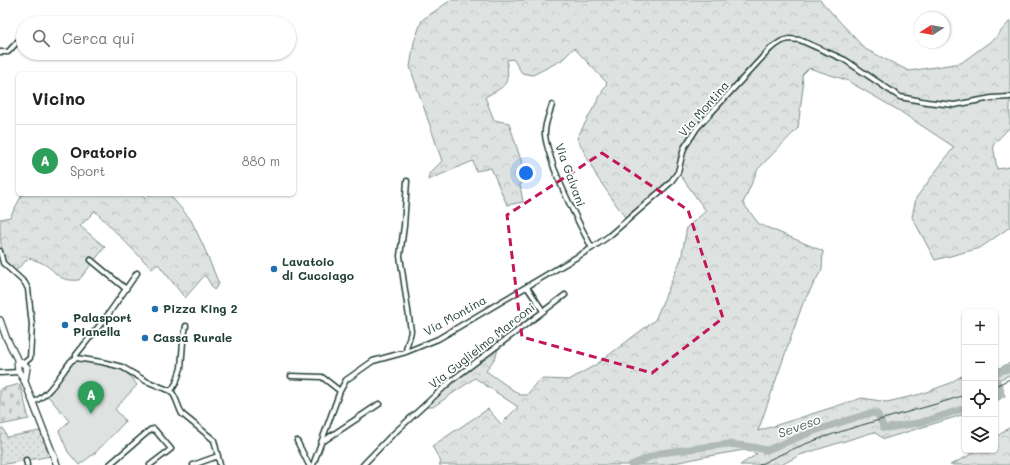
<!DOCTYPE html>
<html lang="it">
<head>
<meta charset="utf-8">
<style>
  :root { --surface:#fff; --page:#f2f2f2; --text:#222; --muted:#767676; --line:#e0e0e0; --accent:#db2777 }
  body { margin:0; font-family:Mali,sans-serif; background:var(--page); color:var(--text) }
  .controls { position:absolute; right:12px; bottom:12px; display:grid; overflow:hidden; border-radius:6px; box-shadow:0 1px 3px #0004 }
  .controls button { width:36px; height:36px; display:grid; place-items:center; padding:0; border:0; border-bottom:1px solid var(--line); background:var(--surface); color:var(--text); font:20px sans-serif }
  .compass { position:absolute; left:914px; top:12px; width:36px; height:36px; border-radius:50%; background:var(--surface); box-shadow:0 1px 3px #0004; rotate:259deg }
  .you { position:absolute; left:526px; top:173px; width:14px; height:14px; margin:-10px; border:3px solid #fff; border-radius:50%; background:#1a73e8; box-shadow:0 0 0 6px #1a73e833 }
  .badge { display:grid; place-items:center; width:26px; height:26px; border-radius:50%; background:var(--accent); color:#fff; font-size:13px; font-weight:700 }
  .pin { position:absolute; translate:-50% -33px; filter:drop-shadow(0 1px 2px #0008) }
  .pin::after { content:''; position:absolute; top:21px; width:14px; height:12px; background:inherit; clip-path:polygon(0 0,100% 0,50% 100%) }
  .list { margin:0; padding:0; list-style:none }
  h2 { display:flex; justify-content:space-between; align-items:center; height:52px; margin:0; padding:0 16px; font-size:17px }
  h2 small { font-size:13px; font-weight:400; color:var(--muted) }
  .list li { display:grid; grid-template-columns:26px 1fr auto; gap:12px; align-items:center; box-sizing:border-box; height:72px; padding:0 16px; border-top:1px solid var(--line) }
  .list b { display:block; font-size:15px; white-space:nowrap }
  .list p { margin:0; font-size:13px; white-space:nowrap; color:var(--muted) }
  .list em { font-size:13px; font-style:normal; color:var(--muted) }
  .icon { flex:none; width:22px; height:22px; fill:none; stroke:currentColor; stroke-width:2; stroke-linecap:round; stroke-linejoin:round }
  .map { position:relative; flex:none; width:1010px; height:465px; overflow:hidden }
  .search { position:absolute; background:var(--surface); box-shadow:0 1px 3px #0004; left:16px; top:16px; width:280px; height:44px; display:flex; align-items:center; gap:10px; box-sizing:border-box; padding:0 14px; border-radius:22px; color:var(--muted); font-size:15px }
  .panel { position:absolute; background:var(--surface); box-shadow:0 1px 3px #0004; left:16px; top:72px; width:280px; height:124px; border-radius:6px }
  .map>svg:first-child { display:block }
  .grass { fill:url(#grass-dots); stroke:#7e908b }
  .forest { fill:url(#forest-crowns); stroke:#7e908b }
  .cemetery { fill:url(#cemetery-stones); stroke:#7e908b }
  .garden { fill:#dee3e2; stroke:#7e908b }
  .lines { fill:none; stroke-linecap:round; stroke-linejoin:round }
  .river { stroke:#afbab7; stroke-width:7 }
  .street-casing { stroke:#1f3d34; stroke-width:7 }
  .secondary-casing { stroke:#1f3d34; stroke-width:8 }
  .street { stroke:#fff; stroke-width:4 }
  .secondary { stroke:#fff; stroke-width:5.5 }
  .rail { stroke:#1f3d34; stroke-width:1 }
  .marked { fill:none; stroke:#c2185b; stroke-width:3; stroke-dasharray:8 5; stroke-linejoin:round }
  .poi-dot { fill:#1f6fb2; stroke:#fff; stroke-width:1.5 }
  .labels { text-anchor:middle; stroke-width:3.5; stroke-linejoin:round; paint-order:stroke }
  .street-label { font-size:12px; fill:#1f3d34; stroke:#fff }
  .poi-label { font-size:12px; font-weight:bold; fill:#1f3d34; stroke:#fff; text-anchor:start }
  .water-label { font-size:13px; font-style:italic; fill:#4a625b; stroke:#fff }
</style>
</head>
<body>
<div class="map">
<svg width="1010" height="465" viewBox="0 0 1010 465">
  <defs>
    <pattern id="grass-dots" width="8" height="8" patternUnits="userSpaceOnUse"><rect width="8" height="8" fill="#dee3e2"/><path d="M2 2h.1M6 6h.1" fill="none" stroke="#bec4c2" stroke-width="1.8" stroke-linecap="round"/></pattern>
    <pattern id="forest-crowns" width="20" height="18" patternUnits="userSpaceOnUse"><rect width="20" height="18" fill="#dee3e2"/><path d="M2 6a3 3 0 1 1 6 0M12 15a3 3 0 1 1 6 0" fill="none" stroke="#bec4c2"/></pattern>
    <pattern id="cemetery-stones" width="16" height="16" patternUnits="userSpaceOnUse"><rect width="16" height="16" fill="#dee3e2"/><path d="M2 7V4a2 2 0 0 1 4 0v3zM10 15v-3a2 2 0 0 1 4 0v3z" fill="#bec4c2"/></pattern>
  </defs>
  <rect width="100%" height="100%" fill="#fff"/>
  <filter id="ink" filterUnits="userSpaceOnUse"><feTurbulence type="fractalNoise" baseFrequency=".025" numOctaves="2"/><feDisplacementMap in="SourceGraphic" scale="8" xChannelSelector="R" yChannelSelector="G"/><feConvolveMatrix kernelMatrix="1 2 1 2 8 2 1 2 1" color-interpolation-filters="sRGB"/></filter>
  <g filter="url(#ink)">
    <path class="grass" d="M3 428 7 437 40 431 51 456 0 465V429Z"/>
    <path class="forest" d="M451 0H820L865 49 909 71 961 63 995 38 1010 21V127L993 145 997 169 1010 167V227L980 248 935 260 912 217 916 198 954 147 898 110 846 80 809 68 802 75 803 87 798 128 758 169 743 203 759 224 823 251 822 269 803 303 758 431 862 398 887 402 921 394 948 384 965 374V414L884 439 874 432 800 455 781 465H740L757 454 744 450 703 457 665 465H439L441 462 432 446 488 409 501 424 518 407 475 378 433 407H423L502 335 496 356 486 371 520 395H527L536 383 543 379 569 380 597 364 655 320 681 259 687 227 706 211 678 172 670 183 627 220 597 177 577 138 607 83 574 48 562 60 533 75 522 73 513 59 507 60C509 86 507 85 485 97L494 120 509 123 525 173 520 185 523 202 507 205 491 168 476 171 473 161 428 180 429 174 442 161 410 67 414 42 422 20Z
      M27 194H141L145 199 150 194H169L191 220 203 245 219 284 214 290 205 275 185 298 158 264 152 269 95 211 80 226 105 247 79 280C56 282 58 271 42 263 38 261 34 260 29 258L13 273C0 258 0 239 0 219L10 217 22 195Z
      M1010 363V375L998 380 1005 396 995 402V369H997Z
      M1010 427V465H950L970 455 977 450H995V438Z"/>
    <path class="cemetery" d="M20 384 29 419 0 425V389Z"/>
    <path class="garden" d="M77 361C92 360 117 365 129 375 132 378 135 382 137 385L115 409 124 419 125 422 95 453 79 465 68 452 59 431 69 421 47 395 72 363Z"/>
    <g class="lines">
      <path class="river" d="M995 375 996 373 1010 368
        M995 378 1001 390 1000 394 995 397
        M631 465 660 453 728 444 746 446 767 450 814 431 867 414 876 413 878 415 884 428H888L923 422 965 408"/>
      <defs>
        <path id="street" d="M0 52H8L21 38H23
          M552 105C549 115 544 125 545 135 546 146 551 157 554 168 565 196 578 222 592 248
          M0 251 3 263 25 283 28 289 32 325 30 358 23 364
          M91 260 126 289
          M527 287 543 311
          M406 352C406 345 410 338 411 331L400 256 404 226 407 181
          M76 358 102 362 122 367 146 381 171 391
          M0 373 19 372
          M291 376 322 377 340 391
          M171 391C177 398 178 407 182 414L214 440 220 465
          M171 391 176 383 181 368 183 342 186 326
          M33 402C48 397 61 374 71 361L76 358V355L107 316 137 273
          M323 439 325 440 379 404
          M297 441 309 465
          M26 460 27 465
          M109 465 150 430 154 429 171 449 150 465
          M193 465 218 456
          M313 465 340 391 346 380 373 361 406 352 438 339 592 248 609 236 670 183 678 172 684 148 697 128 771 48 782 41 789 39 800 40 845 60 900 97 927 102 954 105 992 98 1010 97
          M363 465 391 436 452 380 565 295"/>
        <path id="secondary" d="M0 320 6 337 17 359 18 370 25 382 57 465
          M17 359 27 367 25 380"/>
      </defs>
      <use href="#street" class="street-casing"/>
      <use href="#secondary" class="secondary-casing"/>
      <use href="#street" class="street"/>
      <use href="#secondary" class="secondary"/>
      <path class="rail" d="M995 386 1010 379
        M759 465C825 430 895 418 965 395"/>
    </g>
  </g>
  <path class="marked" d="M602 153 688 210 723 318 652 373 522 337 507 215Z"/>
  <g class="poi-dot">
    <circle cx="274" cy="269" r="4"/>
    <circle cx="155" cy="309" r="4"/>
    <circle cx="65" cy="325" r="4"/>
    <circle cx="145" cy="338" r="4"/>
  </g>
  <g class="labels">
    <g class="street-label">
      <text transform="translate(704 109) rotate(-49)" y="4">Via Montina</text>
      <text transform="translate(570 175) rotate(70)" y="4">Via Galvani</text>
      <text transform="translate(455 316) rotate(-29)" y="4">Via Montina</text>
      <text transform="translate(482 346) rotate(-38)" y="4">Via Guglielmo Marconi</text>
    </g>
    <g class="poi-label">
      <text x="282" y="266">Lavatoio<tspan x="282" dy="14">di Cucciago</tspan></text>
      <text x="163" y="313">Pizza King 2</text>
      <text x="73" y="322">Palasport<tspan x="73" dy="14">Pianella</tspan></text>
      <text x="153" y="342">Cassa Rurale</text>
    </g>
    <g class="water-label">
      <text transform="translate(799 426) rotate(-20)" y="5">Seveso</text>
    </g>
  </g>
</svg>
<div class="controls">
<button>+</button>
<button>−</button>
<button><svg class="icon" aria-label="locate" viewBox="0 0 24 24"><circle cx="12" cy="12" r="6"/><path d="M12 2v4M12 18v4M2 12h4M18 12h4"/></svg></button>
<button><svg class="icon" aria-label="layers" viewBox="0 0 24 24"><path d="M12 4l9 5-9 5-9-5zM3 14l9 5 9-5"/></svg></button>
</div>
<svg class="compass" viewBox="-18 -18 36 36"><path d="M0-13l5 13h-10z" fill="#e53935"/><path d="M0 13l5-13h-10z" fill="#767676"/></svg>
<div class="you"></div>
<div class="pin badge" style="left:91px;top:414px;background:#2e9e5b">A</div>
<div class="search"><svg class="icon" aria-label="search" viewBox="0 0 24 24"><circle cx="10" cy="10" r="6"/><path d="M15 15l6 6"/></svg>Cerca qui</div>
<section class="panel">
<h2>Vicino<small></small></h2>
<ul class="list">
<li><span class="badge" style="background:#2e9e5b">A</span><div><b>Oratorio</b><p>Sport</p></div><em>880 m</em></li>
</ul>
</section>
</div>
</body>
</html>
